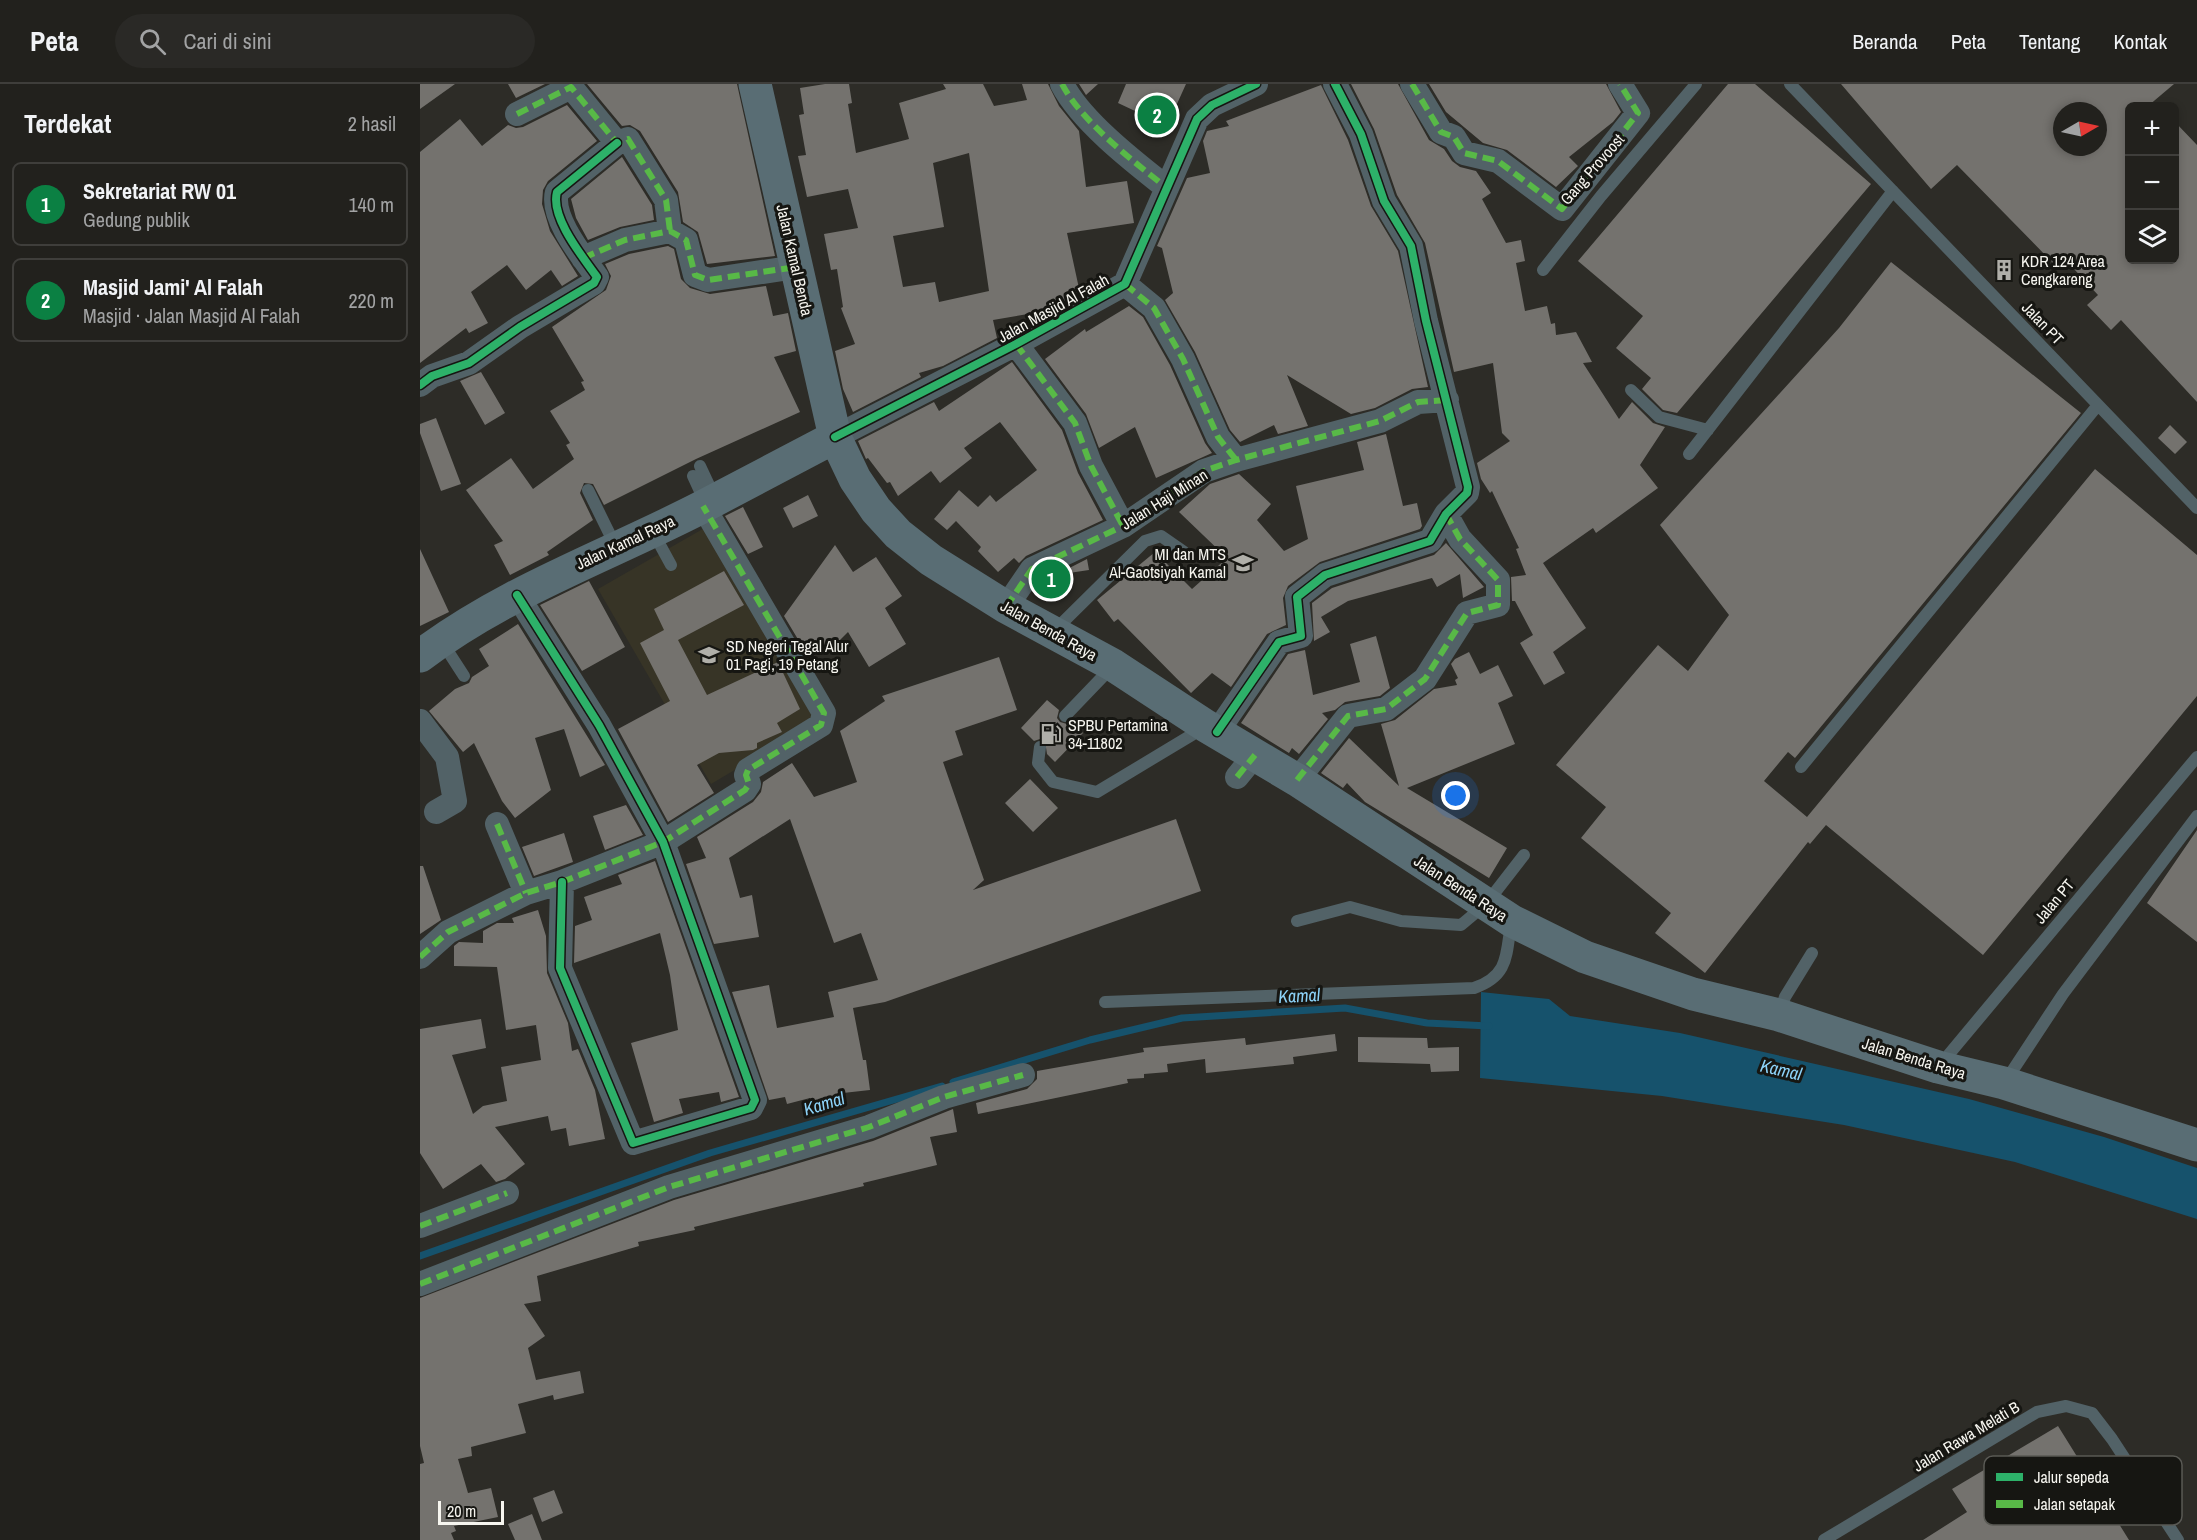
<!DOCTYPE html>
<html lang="id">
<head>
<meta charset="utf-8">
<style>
  :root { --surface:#22211d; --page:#2a2926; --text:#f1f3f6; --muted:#a2a3a4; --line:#3f3e3b; --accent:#0b8043 }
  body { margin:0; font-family:"Archivo Narrow",sans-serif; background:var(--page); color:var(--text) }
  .controls { position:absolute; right:18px; top:18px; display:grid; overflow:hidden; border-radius:9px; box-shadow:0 3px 9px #0003 }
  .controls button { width:54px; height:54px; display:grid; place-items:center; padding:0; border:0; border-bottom:2px solid var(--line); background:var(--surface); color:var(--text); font:30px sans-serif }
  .compass { position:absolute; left:1633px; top:18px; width:54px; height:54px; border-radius:50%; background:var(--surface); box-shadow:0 3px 9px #0003; rotate:81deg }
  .scale { position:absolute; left:18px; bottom:15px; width:66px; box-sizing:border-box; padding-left:6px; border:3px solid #f6f5ef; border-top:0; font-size:16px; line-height:21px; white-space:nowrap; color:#f6f5ef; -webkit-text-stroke:4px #161612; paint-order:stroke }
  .you { position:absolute; left:1036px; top:712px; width:21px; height:21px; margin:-15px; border:4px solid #fff; border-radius:50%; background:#1a73e8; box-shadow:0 0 0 9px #1a73e833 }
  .badge { display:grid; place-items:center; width:39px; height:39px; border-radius:50%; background:var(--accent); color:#fff; font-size:20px; font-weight:700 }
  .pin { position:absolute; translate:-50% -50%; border:3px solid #fff; box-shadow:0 2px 6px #0006 }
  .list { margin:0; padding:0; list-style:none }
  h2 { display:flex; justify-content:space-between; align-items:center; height:78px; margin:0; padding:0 24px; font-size:26px }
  h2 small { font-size:20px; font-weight:400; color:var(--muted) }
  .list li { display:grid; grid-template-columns:39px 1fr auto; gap:18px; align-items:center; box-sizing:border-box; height:84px; margin:0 12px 12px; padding:0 12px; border:2px solid var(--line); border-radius:9px }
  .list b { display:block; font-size:22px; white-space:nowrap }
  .list p { margin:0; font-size:20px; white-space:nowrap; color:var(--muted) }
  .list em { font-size:20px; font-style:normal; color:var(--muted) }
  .icon { flex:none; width:33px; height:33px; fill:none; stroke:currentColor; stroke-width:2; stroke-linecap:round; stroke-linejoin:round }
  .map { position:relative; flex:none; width:1777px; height:1456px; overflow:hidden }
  header { display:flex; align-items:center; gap:36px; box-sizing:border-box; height:84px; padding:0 30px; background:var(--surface); border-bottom:2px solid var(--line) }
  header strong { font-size:28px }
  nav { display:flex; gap:33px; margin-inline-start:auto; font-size:21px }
  .search { width:420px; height:54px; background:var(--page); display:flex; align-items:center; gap:15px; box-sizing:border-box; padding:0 21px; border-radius:33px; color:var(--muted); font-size:22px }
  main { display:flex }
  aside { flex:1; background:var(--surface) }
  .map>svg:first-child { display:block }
  .built { fill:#373426 }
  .water { fill:#16526c }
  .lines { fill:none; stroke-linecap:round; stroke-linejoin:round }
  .stream { stroke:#16526c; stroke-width:7 }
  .building { fill:#74726e; fill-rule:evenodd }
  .lane { stroke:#526267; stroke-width:12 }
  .street { stroke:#526267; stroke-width:24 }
  .secondary { stroke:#596d74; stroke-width:33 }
  .quiet { stroke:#58b947; stroke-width:6; stroke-dasharray:12 6; stroke-linecap:butt }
  .cycleway-casing { stroke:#161612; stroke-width:11 }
  .cycleway { stroke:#2db169; stroke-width:8 }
  .labels { text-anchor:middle; stroke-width:6; stroke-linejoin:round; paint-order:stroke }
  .street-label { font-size:16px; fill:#f6f5ef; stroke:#161612 }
  .poi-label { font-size:16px; fill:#f6f5ef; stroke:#161612; text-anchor:start }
  .water-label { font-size:18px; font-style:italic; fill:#8dd3f9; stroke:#161612 }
  .key { fill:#161612; stroke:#595954; stroke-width:1.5 }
  .key-label { font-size:16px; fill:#f6f5ef }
</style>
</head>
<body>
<header>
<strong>Peta</strong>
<div class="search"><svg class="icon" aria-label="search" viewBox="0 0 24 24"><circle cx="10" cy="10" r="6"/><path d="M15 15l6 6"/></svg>Cari di sini</div>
<nav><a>Beranda</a><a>Peta</a><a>Tentang</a><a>Kontak</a></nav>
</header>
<main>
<aside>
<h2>Terdekat<small>2 hasil</small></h2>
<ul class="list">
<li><span class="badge">1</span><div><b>Sekretariat RW 01</b><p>Gedung publik</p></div><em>140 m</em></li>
<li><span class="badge">2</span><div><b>Masjid Jami' Al Falah</b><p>Masjid · Jalan Masjid Al Falah</p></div><em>220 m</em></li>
</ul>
</aside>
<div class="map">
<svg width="1777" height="1456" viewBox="0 0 1777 1456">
  <rect width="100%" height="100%" fill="#2d2c27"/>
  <path class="built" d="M288 442 399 636 291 700 178 505Z"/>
  <path class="water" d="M1061 908 1129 915 1150 932 1260 949 1549 1015 1684 1053 1777 1084V1135L1595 1078 1424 1041 1242 1012 1060 994Z"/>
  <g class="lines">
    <path class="stream" d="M533 998 670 956 762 934 925 924 1007 939 1069 942
      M0 1172 290 1069 522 1002"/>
  </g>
  <path class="building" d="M0 0H35L0 25Z
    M88 0H125L96 14Z
    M167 0H317L355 172 287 180 278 148 263 138 258 108 220 47 210 41 202 42Z
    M405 0H429L432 19 428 20 436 69 489 55 479 19 526 5 523 0H563L574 22 607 16 602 0H628L639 22 659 47 666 103 707 97 714 139 647 149 660 209 626 227 573 236 577 254 523 282 499 289 501 293 433 328 423 305 415 267 435 260 421 224 423 223 417 185 411 186 404 150 438 144 428 105 387 113 378 72 386 71 379 31 384 30 380 4ZM549 69 569 207 519 218 515 198 483 203 473 152 524 143 513 79Z
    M659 0H678L666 11Z
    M706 0H766L747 42 698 19Z
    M931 0H978L1009 56 1024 65 1032 77 1040 83 1056 87 1071 109 1062 115 1086 159 1101 156 1105 177 1096 179 1105 227 1127 222 1131 240 1135 239 1136 251 1156 248 1172 278 1163 279 1199 335 1212 318 1233 339 1245 343 1220 381 1238 404 1176 449 1173 444 1123 479 1166 544 1133 568 1145 589 1124 601 1100 559 1113 551 1095 517H1092L1091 493 1106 491 1096 465 1099 464 1072 407 1070 409 1061 395 1057 379 1090 357 1082 349 1073 279 1034 288 1005 159 977 111 954 45Z
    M1009 0H1186L1201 28 1193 38 1149 73 1158 82 1136 103 1087 66 1063 59 1026 28Z
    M1308 0H1335L1451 100 1257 329 1243 326 1222 305 1231 294 1196 264 1223 232 1158 177Z
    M1421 0H1754L1728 22H1710V176H1755V38L1777 61V318L1701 236 1691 246 1667 221 1678 211 1642 172 1634 180 1537 81 1511 105ZM1642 27H1678V63H1642Z
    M901 1 928 56 951 122 978 167 1008 303 992 305 955 324 931 330 867 291 888 342 858 350 854 341 820 358 810 346 775 268 745 216 753 209 742 164 737 162 767 94 790 89 783 57 787 47 809 42 806 37Z
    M147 21 177 57 128 97 123 106 122 120 130 147 158 192 142 202 131 186 106 206 87 181 51 208 68 239 49 249 46 244 0 279V68L40 35 62 62 88 41 96 44 103 43Z
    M202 73 232 121 234 136 200 143 168 156 156 134 151 115Z
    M248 162 254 165 261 195 270 204 290 210 346 202 353 232 368 229 376 267 354 273 380 328 276 375 184 421 173 400 164 399 160 409 173 436 127 468 129 471 90 491 74 461 83 457 46 406 91 374 113 405 154 375 146 361 150 359 130 327 165 306 161 298 164 297 132 243 186 206 191 192 185 180 209 170Z
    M1471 178 1661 329 1375 674 1368 668 1344 697 1387 733 1675 385 1777 471V612L1563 871 1406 741 1390 760 1388 758 1285 889 1235 849 1251 829 1161 754 1186 723 1136 681 1238 561 1268 587 1309 531 1240 441 1419 244Z
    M709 222 723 233 750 281 785 359 792 369 736 394 715 343 679 364 666 330 625 275 665 245 666 248Z
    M592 278 642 346 658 389 683 436 606 472 599 479 594 474 578 488 558 467 561 463 536 437 527 446 514 435 539 406 558 423 570 411 576 418 617 386 580 338 544 364 552 374 520 399 511 387 478 412 470 398 467 399 448 374 446 375 438 357 514 318 519 327Z
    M61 288 85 329 65 341 40 297Z
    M16 334 41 400 21 407 0 349V340Z
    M1750 341 1767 358 1755 370 1738 354Z
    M966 350 983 422 997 419 1002 442 1000 445 900 478 868 502 863 514 866 541 847 550 811 603 792 589 771 609 698 535 694 538 677 516 735 468 772 505 807 474 759 428 790 400 819 390 851 420 837 436 864 467 888 455 876 402 944 386 937 358Z
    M388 411 398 432 373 444 363 424Z
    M323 423 343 463 328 470 305 432Z
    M1026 459 1064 503 1043 514 1040 490 1017 503 1012 494 928 517 901 533 910 548 894 557 892 519 912 504 1014 471Z
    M415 461 433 488 456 473 482 512 465 524 486 560 449 583 428 548 406 570 393 557 388 564 379 557 364 532Z
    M0 465 29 528 0 542Z
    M667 475 669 486 649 489 631 509 620 499Z
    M304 487 324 521 258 556 287 611 358 578 380 625 357 639 362 648 337 659V664L333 666 299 669 277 681 294 709 248 738 198 645 250 617 220 559 244 546 234 525Z
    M169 497 205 563 162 587 120 521Z
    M98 540 185 681 160 693 144 645 115 654 131 706 95 734 82 717 54 659 43 668 9 627 35 605 49 599 52 593 69 582 59 565Z
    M956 552 970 604 960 612 925 618 915 626 902 629 908 635 879 670 872 664 869 669 821 639 868 570 885 566 893 611 940 598 930 560Z
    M1049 568 1060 590 1078 581 1093 612 1078 619 1095 660 987 704 1087 764 1069 794 945 718 927 699 923 704 901 689 929 654 979 702 961 640 975 636 1014 605 1037 601 1035 596 1038 594 1031 580 1035 575Z
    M579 573 597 626 535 647 543 671 523 678 564 796 553 806 756 735 781 807 465 918 433 924 443 976H446L450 1006 423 1009V1013L391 1019 390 1014 367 1020 365 1013 349 1016 312 908 349 901 357 944 414 933 408 908 458 896 441 849 414 859 370 735 309 774 320 814 332 811 339 853 294 860 266 780 286 774 277 753 333 718 341 708 343 698 372 679 394 713 437 698 420 647 465 617 462 612Z
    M627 616 639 626 637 634 640 638 647 640 651 638 663 649 635 678 627 670 625 657 620 655 614 657 601 644Z
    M610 695 638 724 613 748 585 719Z
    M206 721 223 751 185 766 173 732Z
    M1777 746V858L1727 819Z
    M144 749 153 778 114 792 102 763Z
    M235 777 319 1013 301 1018 299 1008 259 1015 263 1029 234 1038 211 959 258 946 250 891 240 849 154 879 155 842 172 836 164 813 202 800 198 791Z
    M0 782H3L21 836 0 850Z
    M118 826 126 852 127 889 148 939 152 967 158 965 175 1006 185 1055 149 1062 146 1044 131 1047 128 1032 75 1043 105 1080 85 1095 76 1098 61 1080 23 1105 0 1069V945L61 935 66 964 32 971 53 1030 63 1022 87 1017 81 983 121 976 116 941 86 946 77 883 34 882V862L39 858 63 859V847L77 839H94L92 834Z
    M915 950 917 967 873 973 874 980 786 989 785 975 747 980 748 988 724 990V994L707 995 708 999 558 1030 556 1019 607 1005 617 995V987L724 968 723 964 825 954 826 961Z
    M938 953 1007 954 1008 964 1039 963V987L1011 988 1010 980 938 978Z
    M533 1025 537 1048 510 1053 517 1081 443 1099 444 1102 274 1143 275 1146 218 1158 219 1162 117 1192 121 1217 104 1220 125 1252 108 1264 116 1296 160 1287 164 1309 134 1316 133 1311 98 1320 106 1349 51 1363 52 1372 38 1375 48 1409 71 1404 78 1433 34 1442 36 1447 31 1449 34 1456H0V1380L4 1379 0 1362V1214L254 1116 453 1057Z
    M1638 1342 1709 1456H1503L1547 1428 1532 1405Z
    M134 1406 143 1429 122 1438 113 1414Z
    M112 1430 122 1456H95L88 1440Z"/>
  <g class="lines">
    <path class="lane" d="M1370 0 1777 424
      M1123 186 1181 112 1276 0
      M1211 306 1239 333 1288 346
      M1269 370 1473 107
      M280 382 295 414
      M273 392 285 418
      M168 406 196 463
      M233 448 251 481
      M634 547 725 457 741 452 764 468
      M22 558 44 592
      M645 632 692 583
      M620 663 618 679 633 698 677 708 785 643
      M1381 683 1678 321
      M877 837 930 823 981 837 1041 841 1066 820 1104 771
      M685 918 1054 904C1089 892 1086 871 1091 839
      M1359 931 1365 913 1392 869
      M1520 981 1777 673
      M1585 998 1643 910 1777 732
      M1404 1456 1617 1328 1646 1322 1672 1329 1692 1355 1758 1456"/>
    <path class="street" d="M642 0C661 37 714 78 747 104
      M992 0 1021 48 1034 53 1044 69 1078 77 1142 125 1218 29 1200 0
      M97 30 151 3 197 59 208 55 246 116 250 147
      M163 174 205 156 250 147 266 156 275 191 288 196 376 183
      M705 200 734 224 763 275 798 353 816 376
      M596 260 655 339 671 382 703 442
      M0 301 12 292 49 279 100 243 174 199 177 193C162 172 130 133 137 108L197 59
      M415 353 596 260 705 200 777 35 792 21 836 0
      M97 511 179 641 243 758 335 1016 331 1024 213 1059 140 884 142 798
      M586 523 612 485 703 442 784 387 816 376 960 337 998 318 1027 316
      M0 637 27 673 35 717 16 728
      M797 648 859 558 881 552 877 513 905 491 1010 457 1026 430 1047 409 1048 403 1006 237 991 162 964 117 941 50 915 0
      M817 693 835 671
      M877 696 928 632 966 625 1005 595 1047 529 1078 521V496L1040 455 1026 430
      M77 740 106 809
      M0 873 28 848 106 809 142 798 243 758 325 706 329 700 326 691 328 686 401 641 404 629 283 422
      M0 1142 87 1109
      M0 1200 249 1103 449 1043 524 1013 603 991"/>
    <path class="secondary" d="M335 0 415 353 435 395 456 426 478 450 511 476 586 523 693 581 786 642 877 696 1092 837 1165 873 1273 910 1359 931 1518 983 1584 999 1777 1061
      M0 572C86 507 187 472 282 423 326 400 371 376 415 353"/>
    <path class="quiet" d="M642 0C661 37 714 78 747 104
      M992 0 1021 48 1034 53 1044 69 1078 77 1142 125 1218 29 1200 0
      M97 30 151 3 197 59 208 55 246 116 250 147
      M163 174 205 156 250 147 266 156 275 191 288 196 376 183
      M705 200 734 224 763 275 798 353 816 376
      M596 260 655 339 671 382 703 442
      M586 523 612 485 703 442 784 387 816 376 960 337 998 318 1027 316
      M817 693 835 671
      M877 696 928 632 966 625 1005 595 1047 529 1078 521V496L1040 455 1026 430
      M77 740 106 809
      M0 873 28 848 106 809 142 798 243 758 325 706 329 700 326 691 328 686 401 641 404 629 283 422
      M0 1142 87 1109
      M0 1200 249 1103 449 1043 524 1013 603 991"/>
    <defs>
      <path id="cycleway" d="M0 301 12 292 49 279 100 243 174 199 177 193C162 172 130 133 137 108L197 59
        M415 353 596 260 705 200 777 35 792 21 836 0
        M97 511 179 641 243 758 335 1016 331 1024 213 1059 140 884 142 798
        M797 648 859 558 881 552 877 513 905 491 1010 457 1026 430 1047 409 1048 403 1006 237 991 162 964 117 941 50 915 0"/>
    </defs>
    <use href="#cycleway" class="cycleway-casing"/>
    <use href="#cycleway" class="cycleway"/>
  </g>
  <defs>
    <symbol id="building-bare" viewBox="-9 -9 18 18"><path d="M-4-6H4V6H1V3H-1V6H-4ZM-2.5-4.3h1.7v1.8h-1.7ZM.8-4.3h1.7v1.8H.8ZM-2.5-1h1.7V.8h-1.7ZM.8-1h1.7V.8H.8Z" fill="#b0afa9" stroke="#161612" stroke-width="2.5" paint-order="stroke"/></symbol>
    <symbol id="school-bare" viewBox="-9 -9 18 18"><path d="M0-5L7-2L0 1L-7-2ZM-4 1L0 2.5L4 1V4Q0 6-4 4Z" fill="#b0afa9" stroke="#161612" stroke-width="2.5" paint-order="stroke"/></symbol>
    <symbol id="fuel-bare" viewBox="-9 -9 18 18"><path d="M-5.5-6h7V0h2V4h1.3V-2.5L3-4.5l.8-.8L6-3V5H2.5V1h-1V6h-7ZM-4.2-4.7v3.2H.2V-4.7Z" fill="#b0afa9" stroke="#161612" stroke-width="2.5" paint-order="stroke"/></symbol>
  </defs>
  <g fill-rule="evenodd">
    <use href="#building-bare" x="1569" y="171" width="30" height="30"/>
    <use href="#school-bare" x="808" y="464" width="30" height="30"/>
    <use href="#school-bare" x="274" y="556" width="30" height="30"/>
    <use href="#fuel-bare" x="616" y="635" width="30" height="30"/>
  </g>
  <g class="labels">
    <g class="street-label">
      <text transform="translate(1172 85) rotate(-49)" y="6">Gang Provoost</text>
      <text transform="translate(375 176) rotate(77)" y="6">Jalan Kamal Benda</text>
      <text transform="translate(633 224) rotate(-29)" y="6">Jalan Masjid Al Falah</text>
      <text transform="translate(1623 239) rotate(46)" y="6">Jalan PT</text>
      <text transform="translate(744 415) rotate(-32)" y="6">Jalan Haji Minan</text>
      <text transform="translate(205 458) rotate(-25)" y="6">Jalan Kamal Raya</text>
      <text transform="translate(629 546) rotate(29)" y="6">Jalan Benda Raya</text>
      <text transform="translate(1041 804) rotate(33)" y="6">Jalan Benda Raya</text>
      <text transform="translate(1634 817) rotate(-50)" y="6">Jalan PT</text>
      <text transform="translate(1494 974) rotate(17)" y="6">Jalan Benda Raya</text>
      <text transform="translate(1546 1352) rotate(-31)" y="6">Jalan Rawa Melati B</text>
    </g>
    <g class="poi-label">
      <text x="1601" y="183">KDR 124 Area<tspan x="1601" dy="18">Cengkareng</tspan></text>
      <text x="806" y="476" text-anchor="end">MI dan MTS<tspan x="806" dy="18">Al-Gaotsiyah Kamal</tspan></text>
      <text x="306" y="568">SD Negeri Tegal Alur<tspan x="306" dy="18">01 Pagi, 19 Petang</tspan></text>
      <text x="648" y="647">SPBU Pertamina<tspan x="648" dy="18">34-11802</tspan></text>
    </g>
    <g class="water-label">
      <text transform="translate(879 912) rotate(-3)" y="6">Kamal</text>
      <text transform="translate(1361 986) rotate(13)" y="6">Kamal</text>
      <text transform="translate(404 1020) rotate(-17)" y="6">Kamal</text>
    </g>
  </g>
  <rect x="1564" y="1372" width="198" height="69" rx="9" class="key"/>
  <rect x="1576" y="1389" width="27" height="8" fill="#2db169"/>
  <rect x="1576" y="1416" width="27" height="8" fill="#58b947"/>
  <g class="key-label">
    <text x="1614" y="1399">Jalur sepeda</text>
    <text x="1614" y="1426">Jalan setapak</text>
  </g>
</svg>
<div class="controls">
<button>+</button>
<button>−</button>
<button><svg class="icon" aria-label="layers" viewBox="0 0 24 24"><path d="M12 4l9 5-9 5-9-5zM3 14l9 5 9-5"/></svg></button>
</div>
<svg class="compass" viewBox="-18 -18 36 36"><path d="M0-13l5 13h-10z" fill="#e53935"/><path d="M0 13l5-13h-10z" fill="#a2a3a4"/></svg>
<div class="scale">20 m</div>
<div class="you"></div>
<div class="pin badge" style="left:631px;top:495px">1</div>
<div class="pin badge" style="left:737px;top:31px">2</div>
</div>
</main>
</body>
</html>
